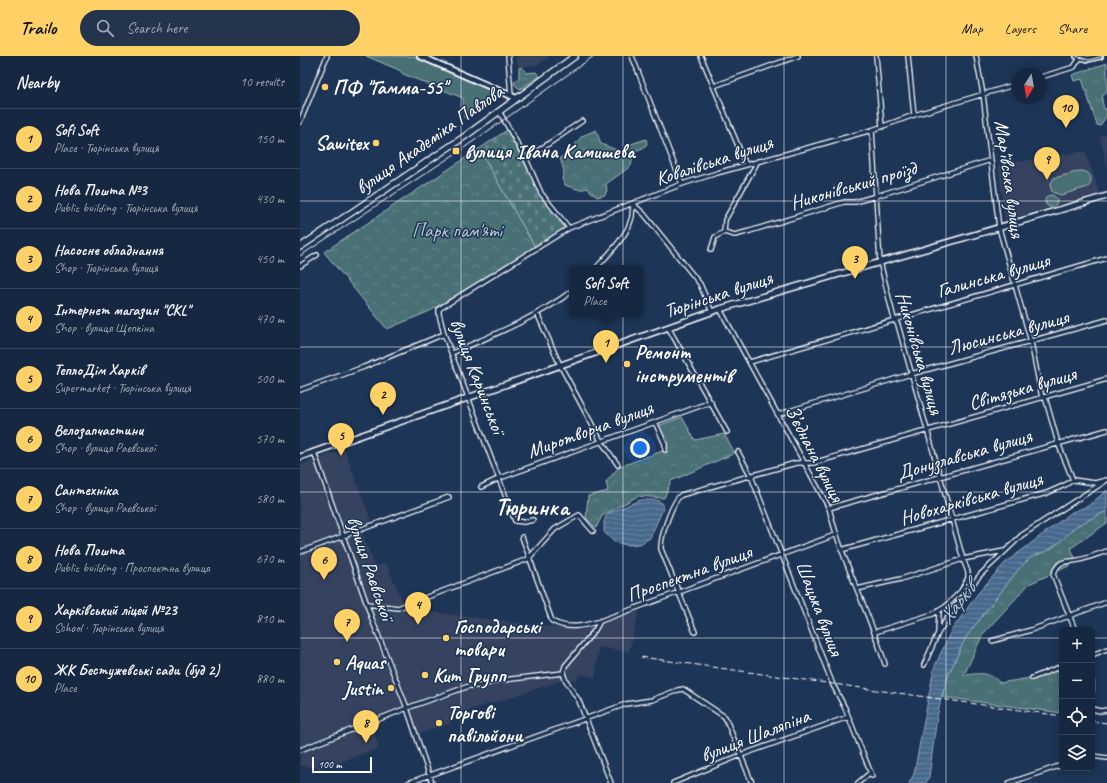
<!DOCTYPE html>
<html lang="en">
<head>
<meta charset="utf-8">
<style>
  :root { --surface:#162841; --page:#23344c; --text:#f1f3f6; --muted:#9ea6b1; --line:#35445a; --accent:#ffd166 }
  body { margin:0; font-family:Caveat,sans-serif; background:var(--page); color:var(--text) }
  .controls { position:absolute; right:12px; bottom:12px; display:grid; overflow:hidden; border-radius:6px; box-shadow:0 2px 10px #0003 }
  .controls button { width:36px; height:36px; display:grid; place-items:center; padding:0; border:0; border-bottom:1px solid var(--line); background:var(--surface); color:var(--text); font:20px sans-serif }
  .compass { position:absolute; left:711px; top:12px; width:36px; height:36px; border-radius:50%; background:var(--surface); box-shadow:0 2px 10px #0003; rotate:191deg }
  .scale { position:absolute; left:12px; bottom:10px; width:60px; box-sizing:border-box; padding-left:4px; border:2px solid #fff; border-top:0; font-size:11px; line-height:14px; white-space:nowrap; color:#fff; -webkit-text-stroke:3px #1d3557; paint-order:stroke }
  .you { position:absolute; left:340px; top:392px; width:14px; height:14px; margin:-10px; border:3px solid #fff; border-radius:50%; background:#1a73e8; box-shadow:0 0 0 6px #1a73e833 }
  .badge { display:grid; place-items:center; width:26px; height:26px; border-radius:50%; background:var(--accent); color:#111; font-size:13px; font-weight:700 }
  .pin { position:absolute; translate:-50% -33px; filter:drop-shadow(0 1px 2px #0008) }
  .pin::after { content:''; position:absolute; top:21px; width:14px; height:12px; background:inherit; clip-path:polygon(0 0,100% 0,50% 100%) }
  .popup { position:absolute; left:269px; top:209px; width:74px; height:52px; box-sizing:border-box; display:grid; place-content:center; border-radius:6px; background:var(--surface); filter:drop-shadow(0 1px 3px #0005); font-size:13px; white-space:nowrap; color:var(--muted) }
  .popup b { font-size:15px; color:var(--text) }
  .popup::after { content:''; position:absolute; left:50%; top:100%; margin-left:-8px; border:8px solid transparent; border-top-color:var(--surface) }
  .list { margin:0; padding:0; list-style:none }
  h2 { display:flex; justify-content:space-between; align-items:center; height:52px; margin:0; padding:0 16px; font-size:17px }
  h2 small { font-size:13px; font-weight:400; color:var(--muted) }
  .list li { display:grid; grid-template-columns:26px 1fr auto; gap:12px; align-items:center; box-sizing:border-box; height:60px; padding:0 16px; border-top:1px solid var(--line) }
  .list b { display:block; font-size:15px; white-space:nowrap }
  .list p { margin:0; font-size:13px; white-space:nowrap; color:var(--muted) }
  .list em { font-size:13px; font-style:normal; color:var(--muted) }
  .icon { flex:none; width:22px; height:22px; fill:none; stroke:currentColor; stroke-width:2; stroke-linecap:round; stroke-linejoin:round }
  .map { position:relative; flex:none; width:807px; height:727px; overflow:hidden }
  header { display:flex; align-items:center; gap:24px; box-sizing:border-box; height:56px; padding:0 20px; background:var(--accent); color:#111 }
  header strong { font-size:19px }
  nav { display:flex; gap:22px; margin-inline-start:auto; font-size:14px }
  .search { width:280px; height:36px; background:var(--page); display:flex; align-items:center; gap:10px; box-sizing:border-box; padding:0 14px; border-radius:22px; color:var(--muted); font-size:15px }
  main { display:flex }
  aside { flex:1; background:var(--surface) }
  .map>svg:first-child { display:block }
  .built { fill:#344360 }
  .grass { fill:url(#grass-tufts); stroke:#a4b8ba }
  .forest { fill:url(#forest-crowns); stroke:#a4b8ba }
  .cemetery { fill:url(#cemetery-stones); stroke:#a4b8ba }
  .garden { fill:#497074; stroke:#a4b8ba }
  .water { fill:url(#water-rules); stroke:#91a5bb }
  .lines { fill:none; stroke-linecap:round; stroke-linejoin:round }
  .minor-casing { stroke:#fff; stroke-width:6 }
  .tertiary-casing { stroke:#fff; stroke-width:8 }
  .secondary-casing { stroke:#fff; stroke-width:8 }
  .primary-casing { stroke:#fff; stroke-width:8 }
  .minor { stroke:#1d3557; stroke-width:3.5 }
  .tertiary { stroke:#1d3557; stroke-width:4.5 }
  .secondary { stroke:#1d3557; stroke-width:5 }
  .primary { stroke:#1d3557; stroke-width:5.5 }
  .tram { stroke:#fff; stroke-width:1 }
  .rail { stroke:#fff; stroke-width:1; stroke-dasharray:6 3; stroke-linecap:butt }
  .grid { fill:none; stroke:#fff; stroke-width:1; stroke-opacity:0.55 }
  .poi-dot { fill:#ffd166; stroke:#1d3557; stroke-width:1.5 }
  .labels { text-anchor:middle; stroke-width:3; stroke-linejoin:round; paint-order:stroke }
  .poi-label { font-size:20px; font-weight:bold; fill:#fff; stroke:#1d3557; text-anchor:start }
  .street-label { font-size:20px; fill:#fff; stroke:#1d3557 }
  .park-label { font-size:20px; fill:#b6c6c7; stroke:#1d3557 }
  .water-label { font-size:21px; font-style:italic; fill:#b5c3d1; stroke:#1d3557 }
  .district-label { font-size:24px; font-weight:bold; fill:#fff; stroke:#1d3557 }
</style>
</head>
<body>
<header>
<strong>Trailo</strong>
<div class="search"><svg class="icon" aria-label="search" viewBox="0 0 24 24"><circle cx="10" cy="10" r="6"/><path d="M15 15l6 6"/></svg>Search here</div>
<nav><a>Map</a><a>Layers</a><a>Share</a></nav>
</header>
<main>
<aside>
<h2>Nearby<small>10 results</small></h2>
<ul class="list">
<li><span class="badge">1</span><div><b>Sofi Soft</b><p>Place · Тюрінська вулиця</p></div><em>150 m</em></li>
<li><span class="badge">2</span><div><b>Нова Пошта №3</b><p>Public building · Тюрінська вулиця</p></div><em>430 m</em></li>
<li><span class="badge">3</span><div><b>Насосне обладнання</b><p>Shop · Тюрінська вулиця</p></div><em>450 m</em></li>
<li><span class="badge">4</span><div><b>Інтернет магазин &quot;CKL&quot;</b><p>Shop · вулиця Щепкіна</p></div><em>470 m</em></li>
<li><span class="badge">5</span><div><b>ТеплоДім Харків</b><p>Supermarket · Тюрінська вулиця</p></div><em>500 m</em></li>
<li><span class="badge">6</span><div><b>Велозапчастини</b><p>Shop · вулиця Раєвської</p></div><em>570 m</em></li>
<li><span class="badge">7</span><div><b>Сантехніка</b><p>Shop · вулиця Раєвської</p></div><em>580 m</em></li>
<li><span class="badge">8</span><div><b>Нова Пошта</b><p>Public building · Проспектна вулиця</p></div><em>670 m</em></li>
<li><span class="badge">9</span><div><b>Харківський ліцей №23</b><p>School · Тюрінська вулиця</p></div><em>810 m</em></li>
<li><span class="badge">10</span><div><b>ЖК Бестужевські сади (буд 2)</b><p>Place</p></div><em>880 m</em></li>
</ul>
</aside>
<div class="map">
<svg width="807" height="727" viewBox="0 0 807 727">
  <defs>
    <pattern id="grass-tufts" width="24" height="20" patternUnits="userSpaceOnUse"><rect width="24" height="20" fill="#497074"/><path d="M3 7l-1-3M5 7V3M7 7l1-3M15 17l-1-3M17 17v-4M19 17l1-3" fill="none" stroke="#648589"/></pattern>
    <pattern id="forest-crowns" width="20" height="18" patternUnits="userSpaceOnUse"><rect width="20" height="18" fill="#497074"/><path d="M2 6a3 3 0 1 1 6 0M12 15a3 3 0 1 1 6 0" fill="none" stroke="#648589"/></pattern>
    <pattern id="cemetery-stones" width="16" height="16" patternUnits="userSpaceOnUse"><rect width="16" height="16" fill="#497074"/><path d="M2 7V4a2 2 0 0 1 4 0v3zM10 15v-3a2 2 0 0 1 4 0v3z" fill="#648589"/></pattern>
    <pattern id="water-rules" width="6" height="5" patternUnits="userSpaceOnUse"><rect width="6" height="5" fill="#47698d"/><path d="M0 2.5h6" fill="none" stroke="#63809e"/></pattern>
  </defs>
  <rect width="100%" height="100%" fill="#1d3557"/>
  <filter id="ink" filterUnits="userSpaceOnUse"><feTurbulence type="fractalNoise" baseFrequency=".025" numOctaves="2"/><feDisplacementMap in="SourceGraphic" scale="8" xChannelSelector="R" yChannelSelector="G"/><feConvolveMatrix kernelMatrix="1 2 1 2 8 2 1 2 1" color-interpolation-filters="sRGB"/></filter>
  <g filter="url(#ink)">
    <path class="built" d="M216 0H250L237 9 218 11Z
      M807 78V114L800 80Z
      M785 95 800 138 705 164 698 109Z
      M44 393 72 467 60 472 75 511 86 507 106 553 278 574 339 555 329 596 299 591 295 621 279 618 277 625 267 623 149 661 151 667 115 679 106 656 72 669 79 692 21 713 0 709V409Z"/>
    <path class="grass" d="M807 7V37L803 39 802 45 804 53H807V59L800 70 797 69 782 23 774 25 772 19Z
      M807 455V467L771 492 775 502 771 509 729 528 683 578 664 619C679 618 687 614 700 627L730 622 760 613 762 618V657L642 641 649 617 666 581 717 515 731 501 749 494 761 485 776 470Z"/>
    <path class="forest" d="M222 11 226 17 236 16 240 20 220 33 215 29 214 26 219 22V12Z
      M296 74 301 88 322 96 331 88 346 83 347 88 343 92 334 95 331 110 306 128 307 134 305 139 297 141 287 132 280 134 265 129 262 123 264 115 260 102 270 95 282 80Z
      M179 93 235 191 130 255 87 273 24 196Z
      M745 145a6 6 0 1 1 12 0a6 6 0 1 1-12 0Z
      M382 361 395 384 424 378 435 397 371 425 364 442 338 440 302 460 296 472 286 462 288 440 308 435 306 426 319 411 365 394 358 370Z"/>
    <path class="cemetery" d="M207 74 240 137 266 173 235 191 179 93Z"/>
    <path class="garden" d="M66 0H120L204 36 170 59 164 62 163 42 103 18 99 14Z
      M781 115C791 115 794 124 788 131L761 139 752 136 750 129 754 122Z"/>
    <path class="water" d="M807 434V455L776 470 761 485 749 494 731 501 717 515 666 581 649 617 642 639 637 661 629 721 626 727H609L614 718 634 612 651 575 679 536 705 507 772 456 788 450Z
      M340 444H358L363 448V453L350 482 340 488 327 489 314 486 304 476V466L307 458Z"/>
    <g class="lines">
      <defs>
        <path id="minor" d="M208 0 211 40
          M332 0 382 128
          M401 0 446 109
          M576 0 582 71
          M608 0 614 59
          M676 0 683 38 699 172 731 286 742 342
          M741 21 774 11 780 2
          M414 30 498 0
          M199 55 226 103 241 137 269 172
          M0 66 27 0
          M572 74 580 206 594 263 598 269 663 503 668 516V522L661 535 645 551 633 558 575 576
          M226 103 282 65
          M333 148 344 158 400 228 412 256
          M424 176 435 179 450 175 544 146H555L576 140 691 104
          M411 194 415 181 424 176 425 164 458 105
          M0 210 17 199
          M296 212C307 200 327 180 331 164 333 159 332 153 333 148
          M420 253 529 452C542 506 569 555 585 608
          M237 257 260 309 301 385 318 409
          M368 271 427 376
          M152 297C193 279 236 262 272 235
          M450 306 807 202
          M0 334 64 311 144 278
          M745 341 758 387 773 424
          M479 358 611 318 807 264
          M355 366 365 388V394
          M14 396 73 566 107 652 132 727
          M438 396 451 420 533 629 545 652 572 720
          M181 431 200 422 411 346
          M529 452 807 374
          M233 464 224 466 215 465 144 278 139 258V253L269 172 382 128 417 117 572 74 614 59 717 28
          M222 481 252 565C268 574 284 570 300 565L535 479
          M541 494 747 437 765 429 773 424 795 427 807 424
          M0 496 149 441
          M557 533 601 523 663 503 704 495
          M67 548 98 552 228 503 255 473 279 459 293 475
          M300 565 295 574 265 610 263 617 265 623 279 645 311 727
          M775 574 753 518C761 502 764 507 779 504 788 502 798 498 807 495
          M395 576 361 493C360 482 372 446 381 439L496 407H513L807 323
          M638 576 639 556
          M692 585 731 574 807 546
          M792 599 807 593
          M624 609 638 577 653 553 680 519 722 479 804 426
          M732 622 762 610
          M792 626V635
          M792 653 800 655 807 654
          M0 694 107 652 169 630H181L195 625 263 617
          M792 700 807 702
          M108 727 326 648 352 644 378 634 383 633 425 661 452 727
          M373 727 441 699 548 661
          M558 727 571 716
          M709 727 762 709"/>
        <path id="tertiary" d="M120 0 216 42"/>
        <path id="secondary" d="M777 0 788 3 800 0
          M0 401 420 253 807 140"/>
        <path id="primary" d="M0 191 164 81 275 0"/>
      </defs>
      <use href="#minor" class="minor-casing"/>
      <use href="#tertiary" class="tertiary-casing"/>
      <use href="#secondary" class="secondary-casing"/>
      <use href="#primary" class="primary-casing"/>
      <use href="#minor" class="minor"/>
      <use href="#tertiary" class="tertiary"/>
      <use href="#secondary" class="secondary"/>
      <use href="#primary" class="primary"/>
      <path class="tram" d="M776 0 789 4 803 0
        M0 200 161 94 294 0"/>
      <path class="rail" d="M341 601 762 660
        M792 665 807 667"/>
    </g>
  </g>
  <path class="grid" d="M161 0V727M323 0V727M484 0V727M646 0V727M0 145H807M0 291H807M0 436H807M0 582H762M792 582H807"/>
  <g class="poi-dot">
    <circle cx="25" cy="31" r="4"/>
    <circle cx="76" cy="87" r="4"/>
    <rect x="152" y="91" width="8" height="8" rx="2"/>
    <circle cx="327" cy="308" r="4"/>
    <circle cx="146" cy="582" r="4"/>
    <circle cx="37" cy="606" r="4"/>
    <circle cx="125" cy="619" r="4"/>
    <circle cx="91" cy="632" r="4"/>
    <circle cx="139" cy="667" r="4"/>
  </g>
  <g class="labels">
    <g class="poi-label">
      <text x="33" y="38">ПФ "Гамма-55"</text>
      <text x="68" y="94" text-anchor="end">Sawitex</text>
      <text x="164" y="102">вулиця Івана Камишева</text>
      <text x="335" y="303">Ремонт<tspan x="335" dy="23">інструментів</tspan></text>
      <text x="154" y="577">Господарські<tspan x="154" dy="23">товари</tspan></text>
      <text x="45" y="613">Aquas</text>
      <text x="133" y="626">Кит Групп</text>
      <text x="83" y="639" text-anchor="end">Justin</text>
      <text x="147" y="663">Торгові<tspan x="147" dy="23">павільйони</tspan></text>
    </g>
    <g class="street-label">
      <text transform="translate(129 83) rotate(-35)" y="7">вулиця Академіка Павлова</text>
      <text transform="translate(414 104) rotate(-18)" y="7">Ковалівська вулиця</text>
      <text transform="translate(710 123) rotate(82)" y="7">Мар'ївська вулиця</text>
      <text transform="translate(553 129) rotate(-16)" y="7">Никонівський проїзд</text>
      <text transform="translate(693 219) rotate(-16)" y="7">Галинська вулиця</text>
      <text transform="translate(418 238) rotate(-18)" y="7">Тюрінська вулиця</text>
      <text transform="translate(708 276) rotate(-15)" y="7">Люсинська вулиця</text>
      <text transform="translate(620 297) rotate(74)" y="7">Никонівська вулиця</text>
      <text transform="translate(178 320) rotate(69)" y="7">вулиця Каринської</text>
      <text transform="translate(722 332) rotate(-16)" y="7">Світязька вулиця</text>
      <text transform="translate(290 373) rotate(-20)" y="7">Миротворча вулиця</text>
      <text transform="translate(515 397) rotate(63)" y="7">З’єднана вулиця</text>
      <text transform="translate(664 398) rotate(-16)" y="7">Донузлавська вулиця</text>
      <text transform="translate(671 442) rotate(-16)" y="7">Новохарківська вулиця</text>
      <text transform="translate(71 512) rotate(71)" y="7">вулиця Раєвської</text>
      <text transform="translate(389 517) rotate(-20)" y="7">Проспектна вулиця</text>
      <text transform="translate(520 552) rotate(69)" y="7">Шацька вулиця</text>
      <text transform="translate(455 679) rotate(-21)" y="7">вулиця Шаляпіна</text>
    </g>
    <g class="park-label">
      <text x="157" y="181">Парк пам'яті</text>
    </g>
    <g class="water-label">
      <text transform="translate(657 547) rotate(-53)" y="7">Харків</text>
    </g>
    <g class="district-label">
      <text x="232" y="459">Тюринка</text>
    </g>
  </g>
</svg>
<div class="controls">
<button>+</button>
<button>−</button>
<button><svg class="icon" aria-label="locate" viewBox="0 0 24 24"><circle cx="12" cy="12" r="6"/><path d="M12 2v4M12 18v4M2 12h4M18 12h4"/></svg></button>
<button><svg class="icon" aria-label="layers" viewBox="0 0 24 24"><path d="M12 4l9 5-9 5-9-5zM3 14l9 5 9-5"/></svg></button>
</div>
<svg class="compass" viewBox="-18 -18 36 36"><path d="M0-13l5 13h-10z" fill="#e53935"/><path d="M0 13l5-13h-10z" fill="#9ea6b1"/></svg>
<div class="scale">100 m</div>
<div class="you"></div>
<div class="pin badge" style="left:306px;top:307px">1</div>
<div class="popup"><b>Sofi Soft</b>Place</div>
<div class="pin badge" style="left:83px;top:359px">2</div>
<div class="pin badge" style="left:555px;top:223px">3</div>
<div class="pin badge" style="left:118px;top:569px">4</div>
<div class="pin badge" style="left:41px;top:400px">5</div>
<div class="pin badge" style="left:24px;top:524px">6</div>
<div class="pin badge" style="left:47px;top:586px">7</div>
<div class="pin badge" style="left:66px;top:687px">8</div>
<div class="pin badge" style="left:747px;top:124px">9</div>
<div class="pin badge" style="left:766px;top:72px">10</div>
</div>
</main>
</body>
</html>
